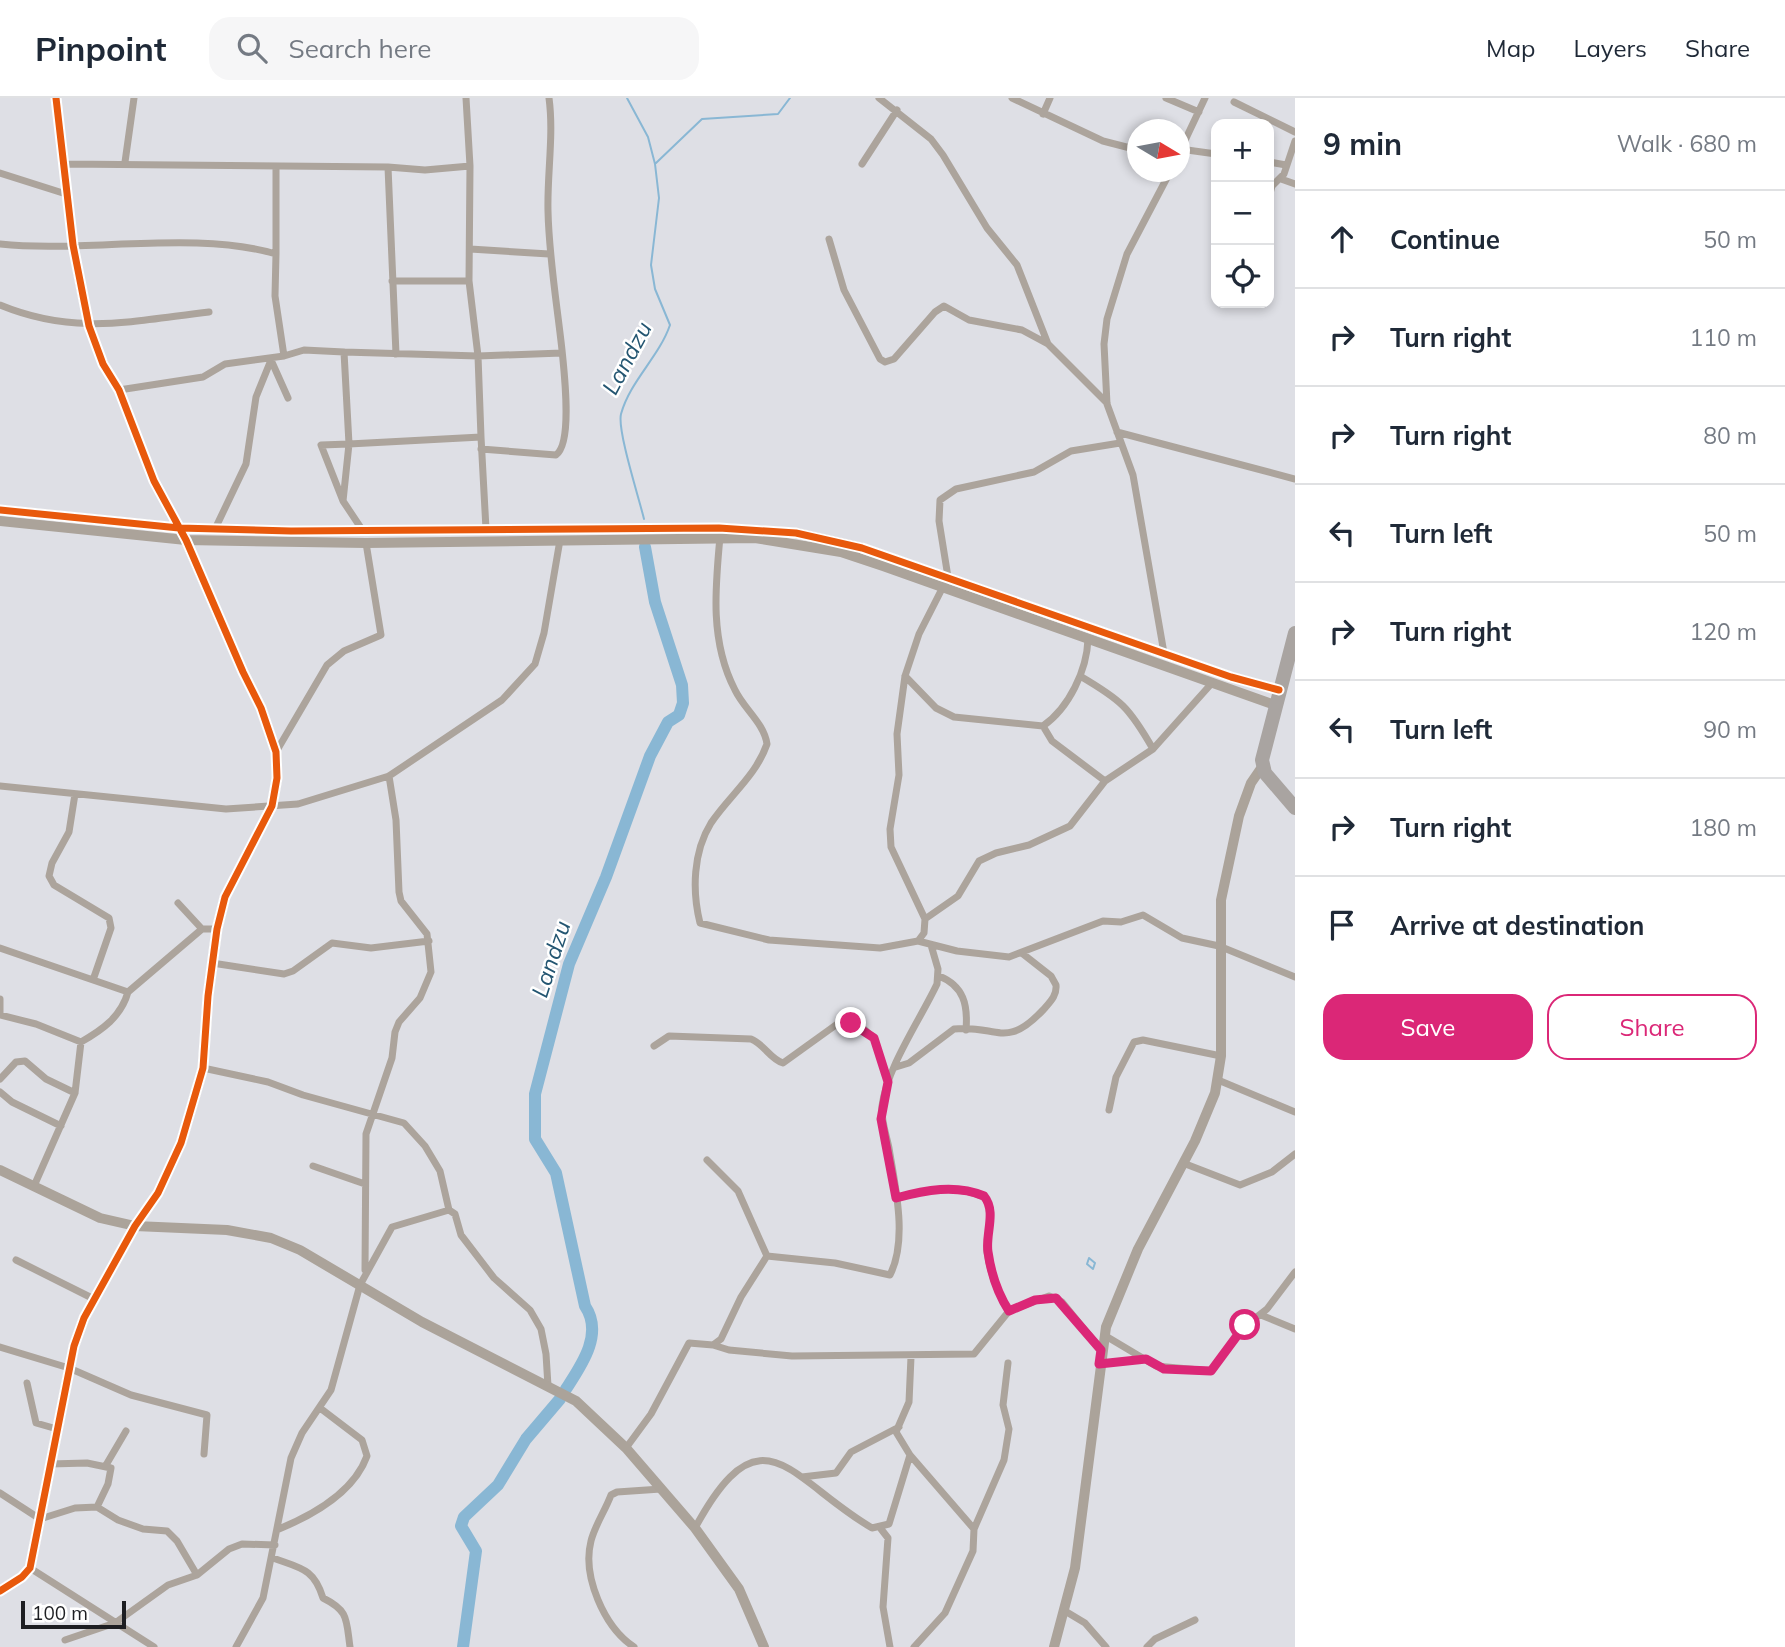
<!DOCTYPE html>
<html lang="en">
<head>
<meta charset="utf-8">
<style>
  :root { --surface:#fff; --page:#f6f6f7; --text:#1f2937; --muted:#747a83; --line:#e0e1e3; --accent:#db2777 }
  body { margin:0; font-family:Mulish,sans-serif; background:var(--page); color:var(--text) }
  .controls { position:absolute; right:21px; top:21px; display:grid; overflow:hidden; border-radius:14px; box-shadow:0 4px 10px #0003 }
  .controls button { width:63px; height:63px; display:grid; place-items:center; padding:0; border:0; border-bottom:2px solid var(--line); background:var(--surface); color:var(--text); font:35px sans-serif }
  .compass { position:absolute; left:1127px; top:21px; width:63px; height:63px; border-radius:50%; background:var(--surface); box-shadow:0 4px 10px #0003; rotate:100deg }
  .scale { position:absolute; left:21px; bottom:18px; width:105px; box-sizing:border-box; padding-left:7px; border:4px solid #1d1e22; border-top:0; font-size:19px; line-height:24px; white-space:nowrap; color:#1d1e22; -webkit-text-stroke:5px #fff; paint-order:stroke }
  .stop { position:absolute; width:21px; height:21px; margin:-16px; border:5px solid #db2777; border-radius:50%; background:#fff }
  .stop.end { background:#db2777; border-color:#fff; box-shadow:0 2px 7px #0008 }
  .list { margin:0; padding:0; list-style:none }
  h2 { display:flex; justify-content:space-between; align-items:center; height:91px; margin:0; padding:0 28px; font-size:30px }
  h2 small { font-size:23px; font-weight:400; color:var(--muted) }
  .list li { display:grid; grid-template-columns:46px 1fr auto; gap:21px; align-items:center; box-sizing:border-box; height:98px; padding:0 28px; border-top:2px solid var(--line) }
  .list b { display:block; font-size:26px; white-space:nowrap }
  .list em { font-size:23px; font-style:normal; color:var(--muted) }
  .actions { display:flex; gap:14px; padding:21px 28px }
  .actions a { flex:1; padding:16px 0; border:2px solid var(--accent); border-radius:21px; text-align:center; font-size:24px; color:var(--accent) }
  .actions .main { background:var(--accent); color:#fff }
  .icon { flex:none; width:38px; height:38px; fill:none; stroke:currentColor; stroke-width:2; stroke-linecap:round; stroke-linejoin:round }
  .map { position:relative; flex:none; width:1295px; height:1549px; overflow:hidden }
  header { display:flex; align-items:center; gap:42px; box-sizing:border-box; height:98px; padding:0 35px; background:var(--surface); border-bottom:2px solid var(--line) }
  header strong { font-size:33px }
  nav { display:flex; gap:38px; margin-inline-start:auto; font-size:24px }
  .search { width:490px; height:63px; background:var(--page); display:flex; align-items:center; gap:18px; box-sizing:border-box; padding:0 24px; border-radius:21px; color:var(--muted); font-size:26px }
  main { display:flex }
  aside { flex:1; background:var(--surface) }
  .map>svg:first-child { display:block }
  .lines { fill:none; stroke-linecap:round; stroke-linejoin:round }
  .stream { stroke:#89b7d4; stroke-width:2 }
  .river { stroke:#89b7d4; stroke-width:12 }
  .street { stroke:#aca49c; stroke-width:7 }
  .secondary { stroke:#aba39a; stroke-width:10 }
  .highway { stroke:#a9a4a1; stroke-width:14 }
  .cycleway-casing { stroke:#fff; stroke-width:11 }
  .cycleway { stroke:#e8590c; stroke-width:7 }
  .route { stroke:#db2777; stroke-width:9 }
  .labels { text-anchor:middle; stroke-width:5; stroke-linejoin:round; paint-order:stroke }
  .water-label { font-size:23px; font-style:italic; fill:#235571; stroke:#fff }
</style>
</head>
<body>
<header>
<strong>Pinpoint</strong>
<div class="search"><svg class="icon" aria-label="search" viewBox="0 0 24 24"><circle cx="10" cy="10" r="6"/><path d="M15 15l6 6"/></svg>Search here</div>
<nav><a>Map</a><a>Layers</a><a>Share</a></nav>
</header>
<main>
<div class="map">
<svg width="1295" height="1549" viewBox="0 0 1295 1549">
  <rect width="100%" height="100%" fill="#dedfe5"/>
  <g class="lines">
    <path class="stream" d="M627 0 648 39 655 66 659 100 651 167 655 191 670 227C659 259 630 283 621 316 617 332 639 400 644 421
      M656 65 702 21 778 16 790 0
      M1089 1160 1095 1165 1093 1171 1087 1166Z"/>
    <path class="river" d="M566 1291C581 1268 604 1236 585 1208L556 1075 535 1041V996L569 866 606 779 650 658 668 624 679 617 683 605 682 587 655 504 645 449
      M463 1549 476 1453 461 1428 464 1419 498 1387 526 1341 560 1301"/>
    <path class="street" d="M56 0C64 75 69 153 88 226 97 258 117 283 128 313 143 353 155 395 179 430
      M466 0 470 68
      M879 0 931 41 943 57 987 130 1017 167 1048 246
      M1012 0 1103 43 1138 52
      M1166 0 1199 14
      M1234 4 1295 34
      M1043 16 1050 0
      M1180 51 1216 56
      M1180 53 1205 0
      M125 64 134 0
      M1269 64 1286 67
      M65 66 388 69
      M862 66 897 12
      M276 68V156
      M0 75 66 96
      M1281 81 1295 86
      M1269 99 1272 88 1284 76 1295 43
      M829 141 844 192 880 261 885 264 894 261 935 214 944 208 969 222 1022 232 1048 246 1107 305
      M0 146C86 155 194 132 276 156L275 198 284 258 225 266 203 279 119 292
      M470 151 549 156
      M392 183H469
      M0 207C75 238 132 223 209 214
      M344 254 478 258 481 339
      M396 256 388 69 425 72 470 68 469 183 478 258 562 255
      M284 258 304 252 344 254 349 346 481 339 486 431
      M271 262 288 300
      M1117 334 1295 381
      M481 351 556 357C573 345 564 273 562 252 557 206 549 160 548 113 547 76 554 37 549 0
      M343 403 321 347 349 346 343 403 363 433
      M215 431 246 366 256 299 271 262
      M720 439C715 491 710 544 735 592 744 611 764 625 767 646 756 678 729 698 711 725 693 754 692 793 700 825L769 842 880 850 918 843 957 853 1009 859 1103 823 1121 824 1143 817 1182 840 1219 848 1295 879
      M1164 555 1133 377 1107 306 1104 246 1107 221 1127 156 1170 74
      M905 578 936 610 954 619 1043 628C1069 610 1087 572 1088 541
      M1043 628 1052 643 1105 683
      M1153 651 1212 585
      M276 654 327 567 344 553 381 537 366 445
      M0 688 226 711 298 706 389 678 502 602 535 566 544 535 560 442
      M75 696 69 734 52 765 49 778 54 787 109 820 111 830 93 882
      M178 805 202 831H217
      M925 821 958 798 979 763 996 755 1029 747 1070 728 1105 683 1153 651C1129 609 1121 602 1080 578
      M918 843 924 835 925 821 891 749 890 731 899 677 897 636 905 578 919 536 948 479 939 423 940 402 956 391 1034 374 1071 353 1120 345
      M0 850 128 894
      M212 865 284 876 293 873 332 845 371 850 429 843
      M939 878C964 888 968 907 966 932
      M0 901V916
      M0 917 36 926 81 944
      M654 948 669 938 751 941C764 946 770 961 783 965L840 924 864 931 874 940 888 984
      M896 969 909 965 954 931C997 926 1005 953 1044 911 1051 903 1057 897 1056 887L1051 878 1023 856
      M203 970 268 984 303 997 404 1025 425 1048 440 1073 449 1112
      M0 981 16 964 25 963 46 981 75 995
      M1218 982 1295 1014
      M0 994 12 1004 61 1028
      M1109 1012 1116 979 1134 944 1143 942 1221 958
      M707 1062 738 1093 767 1158
      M1183 1065 1240 1087 1272 1074 1295 1056
      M313 1068 365 1086
      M34 1088 75 995 81 944C102 932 121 919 128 894L202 831
      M896 1100C925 1092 956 1086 984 1099 997 1113 985 1137 987 1154 990 1174 998 1196 1009 1213
      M16 1162 94 1201
      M365 1172 366 1036 392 960 395 934 399 924 420 900 431 874 427 836 401 803 399 794 396 722 389 678
      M1261 1217 1295 1231
      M1104 1237 1156 1268 1211 1273 1245 1228 1267 1211 1295 1174
      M713 1247 729 1252 792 1258 974 1256 1009 1213 1049 1198 1062 1204 1101 1252
      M0 1249 69 1270 131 1297 207 1317 204 1356
      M1099 1266 1145 1261
      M27 1285 36 1325 57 1331
      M626 1350 651 1316 689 1245 713 1247 721 1241 741 1199 767 1158 835 1165 890 1177C908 1141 895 1088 889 1050 886 1035 881 1023 882 1008 887 969 920 922 937 886L938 871 931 847
      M910 1357 974 1431
      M50 1366 87 1365 111 1370 108 1386 97 1409
      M106 1367 126 1333
      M802 1379 836 1375 851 1354 899 1329
      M0 1395 40 1421 75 1410 97 1409 118 1422 143 1431 167 1433 177 1443 197 1477
      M695 1430C762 1306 790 1382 872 1430L889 1426 910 1357 896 1334 909 1304 911 1259
      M279 1431C313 1417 354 1394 367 1358L362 1342 320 1310
      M881 1431 888 1440 883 1509 890 1549
      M273 1460C300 1470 314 1470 323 1500 349 1513 346 1521 350 1549
      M30 1470 154 1549
      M1065 1513 1085 1525 1106 1549
      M65 1542 115 1525 168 1487 197 1477 229 1451 242 1446 275 1447
      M236 1549 263 1500 291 1360 302 1335 331 1292 360 1187 392 1129 449 1112 455 1116 461 1137 494 1180 530 1212 541 1231 546 1256 548 1288
      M634 1549C604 1529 582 1478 591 1443 595 1427 605 1413 611 1397L617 1394 661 1391
      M914 1549 945 1515 973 1453 974 1431 1004 1362 1009 1331 1003 1307 1008 1265
      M1147 1549 1155 1541 1195 1522"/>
    <path class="secondary" d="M0 412 179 430 291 433 719 430 796 435 862 450 1231 579 1279 592
      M0 423 186 442 366 445 755 440 841 454 883 468 1275 607
      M0 1072 100 1120 135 1128 227 1132 271 1140 300 1152 422 1224 576 1303 626 1350 695 1430 739 1491 764 1549
      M0 1493 22 1479 30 1470 74 1248 84 1220 135 1128 158 1095 181 1045 203 970 208 898 217 831 225 799 272 708 277 680 276 654 261 610 243 574 184 438
      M1054 1549 1075 1470 1106 1229 1138 1151 1195 1043 1215 995 1221 958V802L1239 718 1251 685 1262 669"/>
    <path class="highway" d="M1295 535 1262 662 1265 675 1295 710"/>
    <defs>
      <path id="cycleway" d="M0 412 179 430 291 433 719 430 796 435 862 450 1231 579 1279 592
        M0 1493 22 1479 30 1470 74 1248 84 1220 135 1128 158 1095 181 1045 203 970 208 898 217 831 225 799 272 708 277 680 276 654 261 610 243 574 186 442 154 383 119 292 103 266 89 228 73 147 56 0"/>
    </defs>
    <use href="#cycleway" class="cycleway-casing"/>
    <use href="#cycleway" class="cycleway"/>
  </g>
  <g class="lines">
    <path class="route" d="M851 925 874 940 888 984 881 1021 896 1100C925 1092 956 1086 984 1098 997 1114 985 1136 988 1154 991 1175 998 1196 1009 1213L1035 1202 1056 1200 1101 1252 1099 1266 1146 1261 1164 1271 1211 1273 1245 1227"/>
  </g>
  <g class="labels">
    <g class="water-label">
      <text transform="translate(627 260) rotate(-62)" y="8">Landzu</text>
      <text transform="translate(551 861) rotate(-72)" y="8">Landzu</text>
    </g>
  </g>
</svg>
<div class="controls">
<button>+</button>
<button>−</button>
<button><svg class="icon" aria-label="locate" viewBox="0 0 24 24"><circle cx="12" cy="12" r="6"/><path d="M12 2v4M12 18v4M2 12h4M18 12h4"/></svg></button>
</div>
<svg class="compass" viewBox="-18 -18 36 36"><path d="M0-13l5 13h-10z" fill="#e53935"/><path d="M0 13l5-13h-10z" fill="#747a83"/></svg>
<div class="scale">100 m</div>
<div class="stop" style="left:1245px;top:1227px"></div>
<div class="stop end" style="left:851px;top:925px"></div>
</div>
<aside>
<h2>9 min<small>Walk · 680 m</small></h2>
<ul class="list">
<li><svg class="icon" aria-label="ahead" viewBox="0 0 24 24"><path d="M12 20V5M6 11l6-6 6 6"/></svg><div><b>Continue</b></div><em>50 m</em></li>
<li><svg class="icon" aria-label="right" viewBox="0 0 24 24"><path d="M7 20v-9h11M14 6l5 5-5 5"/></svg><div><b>Turn right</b></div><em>110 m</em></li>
<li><svg class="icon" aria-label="right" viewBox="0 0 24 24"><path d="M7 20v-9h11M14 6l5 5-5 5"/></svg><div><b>Turn right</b></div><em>80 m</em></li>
<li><svg class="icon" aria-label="left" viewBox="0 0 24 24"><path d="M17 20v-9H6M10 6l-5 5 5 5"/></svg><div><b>Turn left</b></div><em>50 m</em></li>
<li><svg class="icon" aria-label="right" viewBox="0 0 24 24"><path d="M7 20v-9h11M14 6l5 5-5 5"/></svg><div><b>Turn right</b></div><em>120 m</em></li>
<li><svg class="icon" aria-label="left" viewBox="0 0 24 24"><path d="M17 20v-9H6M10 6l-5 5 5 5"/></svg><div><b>Turn left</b></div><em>90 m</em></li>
<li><svg class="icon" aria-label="right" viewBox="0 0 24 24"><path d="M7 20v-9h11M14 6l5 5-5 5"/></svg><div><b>Turn right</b></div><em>180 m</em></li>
<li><svg class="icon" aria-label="arrive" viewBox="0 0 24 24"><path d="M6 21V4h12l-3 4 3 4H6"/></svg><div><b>Arrive at destination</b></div></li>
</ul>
<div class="actions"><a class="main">Save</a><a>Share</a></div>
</aside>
</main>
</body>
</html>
